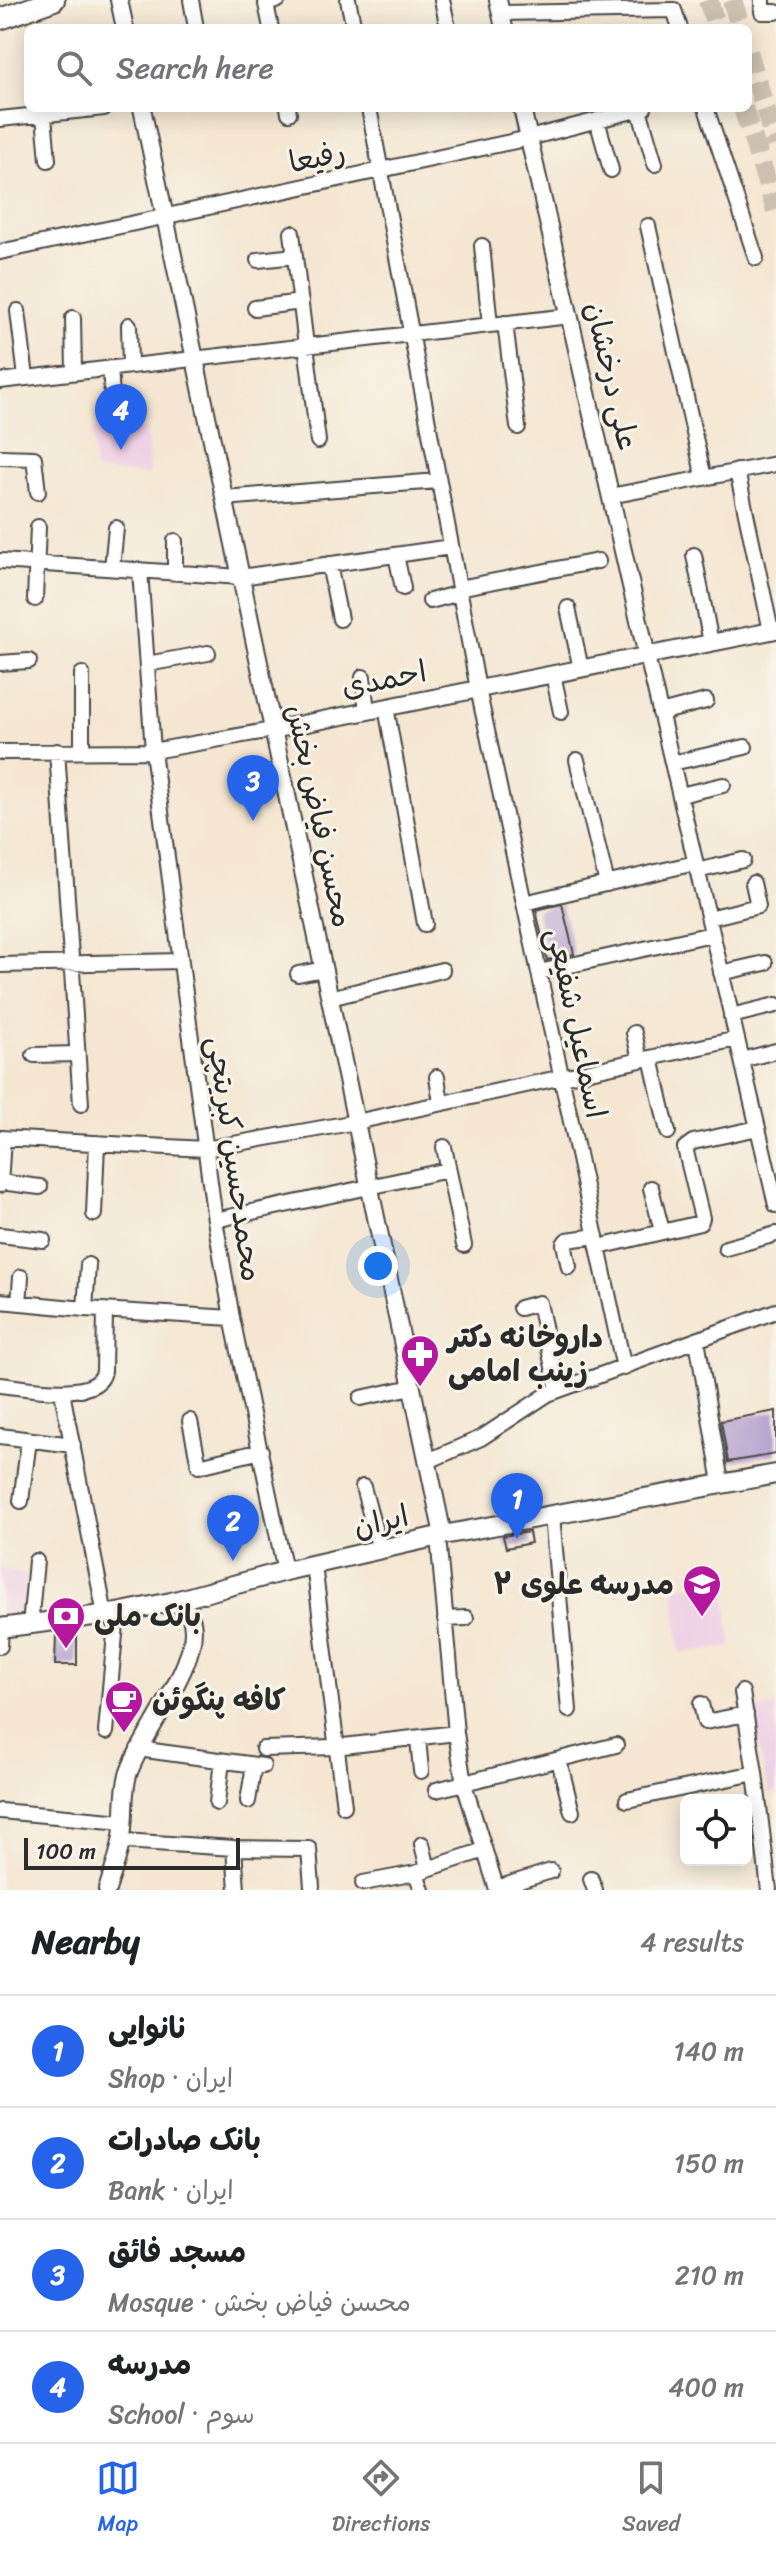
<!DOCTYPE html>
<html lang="en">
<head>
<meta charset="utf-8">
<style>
  :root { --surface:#fff; --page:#f6f6f6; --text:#202124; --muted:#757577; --line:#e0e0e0; --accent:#2563eb }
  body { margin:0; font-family:Sriracha,"Playpen Sans Arabic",sans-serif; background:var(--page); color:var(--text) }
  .controls { position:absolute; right:24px; bottom:24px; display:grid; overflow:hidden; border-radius:12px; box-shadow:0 4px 20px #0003 }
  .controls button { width:72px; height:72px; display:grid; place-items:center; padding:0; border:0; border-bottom:2px solid var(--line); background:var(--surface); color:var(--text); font:40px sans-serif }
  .scale { position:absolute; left:24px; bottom:20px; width:216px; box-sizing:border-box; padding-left:8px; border:4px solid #2b2b2b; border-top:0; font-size:22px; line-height:28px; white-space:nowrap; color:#2b2b2b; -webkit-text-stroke:6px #f7f3e8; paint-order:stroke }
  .you { position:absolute; left:378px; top:1266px; width:28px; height:28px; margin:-20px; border:6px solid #fff; border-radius:50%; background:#1a73e8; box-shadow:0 0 0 12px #1a73e833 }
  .badge { display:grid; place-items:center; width:52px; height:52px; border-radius:50%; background:var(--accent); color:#fff; font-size:26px; font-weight:700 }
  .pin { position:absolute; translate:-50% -66px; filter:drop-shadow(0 2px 4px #0008) }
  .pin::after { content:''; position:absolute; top:42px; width:28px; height:24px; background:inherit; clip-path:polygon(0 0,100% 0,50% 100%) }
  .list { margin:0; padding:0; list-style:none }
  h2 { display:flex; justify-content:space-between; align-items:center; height:104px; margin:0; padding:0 32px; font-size:34px }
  h2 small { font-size:26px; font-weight:400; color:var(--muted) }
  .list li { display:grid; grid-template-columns:52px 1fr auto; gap:24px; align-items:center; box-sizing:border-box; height:112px; padding:0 32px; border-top:2px solid var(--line) }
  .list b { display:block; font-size:30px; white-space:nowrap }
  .list p { margin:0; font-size:26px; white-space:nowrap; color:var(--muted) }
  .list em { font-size:26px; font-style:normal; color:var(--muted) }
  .icon { flex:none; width:44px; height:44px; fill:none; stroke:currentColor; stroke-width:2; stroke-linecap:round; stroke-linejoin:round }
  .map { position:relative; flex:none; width:776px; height:1890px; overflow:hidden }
  .search { position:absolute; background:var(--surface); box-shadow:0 4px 20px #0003; left:24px; right:24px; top:24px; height:88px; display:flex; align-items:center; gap:20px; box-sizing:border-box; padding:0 28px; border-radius:12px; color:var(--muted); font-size:30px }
  .sheet { height:552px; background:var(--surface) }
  nav { display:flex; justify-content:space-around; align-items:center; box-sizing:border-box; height:112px; border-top:2px solid var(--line); background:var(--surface); font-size:22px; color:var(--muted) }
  nav a { display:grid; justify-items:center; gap:4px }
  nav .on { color:var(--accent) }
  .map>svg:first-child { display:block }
  .built { fill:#efd0e5 }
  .building { fill:#b7a3d0 }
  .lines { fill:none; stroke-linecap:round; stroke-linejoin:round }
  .primary-tunnel { stroke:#ccc1b0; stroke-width:20; stroke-dasharray:20 10; stroke-linecap:butt }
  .minor-casing { stroke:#494744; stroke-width:18 }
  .tertiary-casing { stroke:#494744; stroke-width:20 }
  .secondary-casing { stroke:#494744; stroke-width:22 }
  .primary-casing { stroke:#494744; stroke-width:24 }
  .minor { stroke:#fff; stroke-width:14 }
  .tertiary { stroke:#fff; stroke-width:16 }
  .secondary { stroke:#fff; stroke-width:18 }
  .primary { stroke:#fff; stroke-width:20 }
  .labels { text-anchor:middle; stroke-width:6; stroke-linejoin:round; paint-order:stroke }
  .street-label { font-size:30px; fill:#2b2b2b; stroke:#f7f3e8 }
  .poi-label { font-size:30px; font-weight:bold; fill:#2b2b2b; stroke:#f7f3e8; text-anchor:start }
</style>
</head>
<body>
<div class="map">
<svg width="776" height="1890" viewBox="0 0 776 1890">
  <rect width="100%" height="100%" fill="#f7f3e8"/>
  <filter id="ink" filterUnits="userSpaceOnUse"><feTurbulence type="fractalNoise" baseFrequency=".0125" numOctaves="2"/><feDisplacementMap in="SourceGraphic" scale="16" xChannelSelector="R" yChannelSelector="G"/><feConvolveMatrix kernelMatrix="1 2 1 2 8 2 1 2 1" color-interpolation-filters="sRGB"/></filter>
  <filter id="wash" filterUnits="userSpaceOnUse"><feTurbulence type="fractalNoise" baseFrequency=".006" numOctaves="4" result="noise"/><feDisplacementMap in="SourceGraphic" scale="32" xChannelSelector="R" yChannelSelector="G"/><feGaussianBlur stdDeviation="1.8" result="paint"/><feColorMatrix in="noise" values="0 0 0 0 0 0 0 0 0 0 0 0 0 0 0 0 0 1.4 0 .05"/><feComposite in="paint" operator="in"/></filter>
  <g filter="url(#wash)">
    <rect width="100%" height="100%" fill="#f4e6d1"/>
    <path class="built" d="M92 429H147L149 475 95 471Z
      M0 1567 27 1576 21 1612 0 1614Z
      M724 1582 732 1647 680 1653 673 1588Z
      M776 1706V1792L769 1793 751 1711Z"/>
    <g id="blocks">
      <path class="building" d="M562 904 574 954 547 960 536 910Z
        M776 1411V1454L728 1462 721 1421Z
        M529 1532 531 1543 506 1548 503 1536Z
        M56 1635H77V1665H55Z"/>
    </g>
  </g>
  <g filter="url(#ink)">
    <use href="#blocks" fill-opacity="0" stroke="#494744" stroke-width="2"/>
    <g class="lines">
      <path class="primary-tunnel" d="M708 0 717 28
        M732 0 741 28
        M748 52 776 145
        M743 108 776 210"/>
      <defs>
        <path id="minor" d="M191 0 196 28
          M348 0 354 28
          M442 0 448 28
          M762 0V12H776
          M501 13 674 10 680 28
          M271 28 266 4 278 0
          M288 108 289 113
          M369 108 478 689 624 1368
          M706 108 756 258
          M639 109 655 164
          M44 116 48 160
          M0 119 104 108
          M597 120 611 170
          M648 226 704 478
          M292 233 318 441
          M482 246 490 325
          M0 252 529 138 644 108
          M258 260 295 256
          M255 308 301 302
          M18 311 26 378
          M73 318 74 372
          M505 323 518 427
          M129 325 130 366
          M110 368 113 409
          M0 381 570 316
          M0 457 34 458 38 492
          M737 471 771 631
          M610 496 776 464
          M224 498 438 481
          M175 541V573
          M396 555 403 588
          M694 555 711 643
          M0 561 241 577 451 547
          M329 564 340 619
          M112 568 116 528
          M140 570 153 751 215 1220 232 1318 285 1571
          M459 588 598 561
          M35 599 38 527
          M430 601 460 593
          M568 608 581 669
          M647 656 776 1205
          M0 663 29 661
          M147 664 208 653
          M553 674 561 712
          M363 677 367 711
          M386 707 425 924
          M660 713 706 701
          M57 751 81 1104
          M82 751V674
          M0 752 153 751 272 730
          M577 760 607 884
          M672 763 745 747
          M680 795 723 785
          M697 871 743 860
          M524 903 695 863
          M709 918 758 906 753 883
          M0 965 181 961
          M539 972 712 934
          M721 973 765 963
          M298 974 324 969
          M330 998 442 970
          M731 1016 776 1005
          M634 1033 640 1060
          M34 1055 78 1054
          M651 1058 668 1132
          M742 1060 776 1051
          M437 1077 441 1103
          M0 1138 205 1149 356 1122 737 1039
          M444 1147 464 1245
          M0 1182 40 1187
          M0 1185 3 1138
          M651 1188 662 1231
          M94 1214 97 1143
          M215 1220 448 1170
          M0 1235 43 1240
          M599 1247 700 1223 702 1218 685 1148 693 1142 758 1128
          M726 1248 776 1234
          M569 1267 564 1244 567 1240 596 1236
          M0 1301 85 1309 232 1318
          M19 1303 21 1277
          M520 1308 539 1303 558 1390
          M85 1309 88 1265
          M697 1340 721 1483
          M0 1385C22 1387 99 1403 104 1371L105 1311
          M62 1392 105 1615
          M361 1398 412 1387
          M190 1421 199 1466 261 1451
          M0 1436 73 1445
          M428 1461 481 1438 548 1394 776 1311
          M363 1487 380 1550
          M21 1501 29 1440
          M552 1515 569 1710
          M438 1537 456 1733 464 1784 497 1890
          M314 1565 344 1806
          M445 1619 466 1618
          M30 1626 36 1561
          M0 1646 1 1628
          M742 1692 755 1773 769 1890
          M701 1704 705 1722 746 1714
          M106 1732 117 1613
          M418 1739 421 1771
          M138 1749 263 1766
          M263 1749 335 1747 456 1733
          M559 1760 572 1812
          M436 1790 616 1745
          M627 1800 755 1773
          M248 1801 254 1765
          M217 1803 222 1761
          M0 1811 123 1822
          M122 1841 234 1848 309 1849 312 1887
          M422 1844 428 1869
          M234 1848 237 1890
          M416 1873 422 1890
          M591 1879 595 1890
          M363 1883 416 1873 484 1850
          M497 1888 551 1871"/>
        <path id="tertiary" d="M119 0 125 28
          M498 0 504 28
          M142 108 443 1535
          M522 108 647 656
          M272 730 776 630
          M107 1890C112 1874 118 1858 121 1842 126 1820 122 1796 128 1775 140 1735 208 1655 190 1616 187 1608 179 1605 171 1602"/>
        <path id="secondary" d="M0 1628 117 1613 171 1602 285 1571 443 1535 776 1474"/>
        <path id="primary" d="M0 19 54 0"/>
      </defs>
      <use href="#minor" class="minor-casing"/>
      <use href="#tertiary" class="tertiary-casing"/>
      <use href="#secondary" class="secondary-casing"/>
      <use href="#primary" class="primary-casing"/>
      <use href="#minor" class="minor"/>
      <use href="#tertiary" class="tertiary"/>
      <use href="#secondary" class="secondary"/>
      <use href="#primary" class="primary"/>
    </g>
  </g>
  <defs>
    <symbol id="pharmacy-pin" viewBox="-11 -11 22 30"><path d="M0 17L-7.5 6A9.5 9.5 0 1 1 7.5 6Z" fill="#b5179e" stroke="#f7f3e8"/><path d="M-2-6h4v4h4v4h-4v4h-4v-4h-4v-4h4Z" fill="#fff"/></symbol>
    <symbol id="school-pin" viewBox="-11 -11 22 30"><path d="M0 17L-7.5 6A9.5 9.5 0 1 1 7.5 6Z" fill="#b5179e" stroke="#f7f3e8"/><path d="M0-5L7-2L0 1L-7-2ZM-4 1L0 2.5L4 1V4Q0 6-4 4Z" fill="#fff"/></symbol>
    <symbol id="bank-pin" viewBox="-11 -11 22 30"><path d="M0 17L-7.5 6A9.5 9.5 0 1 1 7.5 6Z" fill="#b5179e" stroke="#f7f3e8"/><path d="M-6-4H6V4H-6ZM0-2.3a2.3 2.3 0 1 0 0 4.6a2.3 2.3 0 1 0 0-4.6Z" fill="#fff"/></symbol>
    <symbol id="cafe-pin" viewBox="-11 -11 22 30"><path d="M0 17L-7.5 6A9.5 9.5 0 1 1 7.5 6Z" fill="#b5179e" stroke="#f7f3e8"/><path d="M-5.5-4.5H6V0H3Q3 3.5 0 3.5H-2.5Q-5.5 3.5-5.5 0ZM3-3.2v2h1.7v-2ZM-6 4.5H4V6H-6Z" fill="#fff"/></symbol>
  </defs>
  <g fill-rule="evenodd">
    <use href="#pharmacy-pin" x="398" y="1332" width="44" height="60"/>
    <use href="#school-pin" x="680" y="1562" width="44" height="60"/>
    <use href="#bank-pin" x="44" y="1594" width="44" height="60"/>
    <use href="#cafe-pin" x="102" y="1678" width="44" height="60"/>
  </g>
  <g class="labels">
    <g class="street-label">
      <text transform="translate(317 157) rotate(-12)" y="10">رفیعا</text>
      <text transform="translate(612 376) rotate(77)" y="10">علی درخشان</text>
      <text transform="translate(384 679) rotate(-11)" y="10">احمدی</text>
      <text transform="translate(320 816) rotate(78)" y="10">محسن فیاض بخش</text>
      <text transform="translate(577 1023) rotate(78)" y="10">اسماعیل شفیعی</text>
      <text transform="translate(235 1159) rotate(82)" y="10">محمدحسین کبریتچی</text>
      <text transform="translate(381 1521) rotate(-13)" y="10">ایران</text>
    </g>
    <g class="poi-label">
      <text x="448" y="1347">داروخانه دکتر<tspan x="448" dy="34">زینب امامی</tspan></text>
      <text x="674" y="1594" text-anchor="end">مدرسه علوی ۲</text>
      <text x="94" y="1626">بانک ملی</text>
      <text x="152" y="1710">کافه پنگوئن</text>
    </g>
  </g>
</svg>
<div class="controls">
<button><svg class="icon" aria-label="locate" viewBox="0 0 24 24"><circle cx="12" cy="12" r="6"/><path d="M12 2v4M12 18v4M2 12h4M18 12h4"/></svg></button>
</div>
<div class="scale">100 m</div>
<div class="you"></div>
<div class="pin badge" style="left:517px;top:1539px">1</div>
<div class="pin badge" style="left:233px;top:1561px">2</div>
<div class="pin badge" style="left:253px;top:821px">3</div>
<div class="pin badge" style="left:121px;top:450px">4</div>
<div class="search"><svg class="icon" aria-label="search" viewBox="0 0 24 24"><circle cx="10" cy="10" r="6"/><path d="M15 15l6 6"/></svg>Search here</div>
</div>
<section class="sheet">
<h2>Nearby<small>4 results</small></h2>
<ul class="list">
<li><span class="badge">1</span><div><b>نانوایی</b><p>Shop · ایران</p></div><em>140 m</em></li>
<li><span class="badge">2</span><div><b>بانک صادرات</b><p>Bank · ایران</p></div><em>150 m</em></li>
<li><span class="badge">3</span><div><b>مسجد فائق</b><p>Mosque · محسن فیاض بخش</p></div><em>210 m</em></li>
<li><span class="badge">4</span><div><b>مدرسه</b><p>School · سوم</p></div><em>400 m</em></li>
</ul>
</section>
<nav>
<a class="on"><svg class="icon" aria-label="map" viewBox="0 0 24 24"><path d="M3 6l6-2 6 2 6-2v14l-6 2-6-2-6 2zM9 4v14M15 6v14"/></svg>Map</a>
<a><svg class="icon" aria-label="directions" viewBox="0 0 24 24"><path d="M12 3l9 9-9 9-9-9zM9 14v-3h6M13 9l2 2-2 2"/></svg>Directions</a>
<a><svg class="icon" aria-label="saved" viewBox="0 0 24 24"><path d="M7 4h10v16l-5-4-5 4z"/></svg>Saved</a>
</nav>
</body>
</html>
